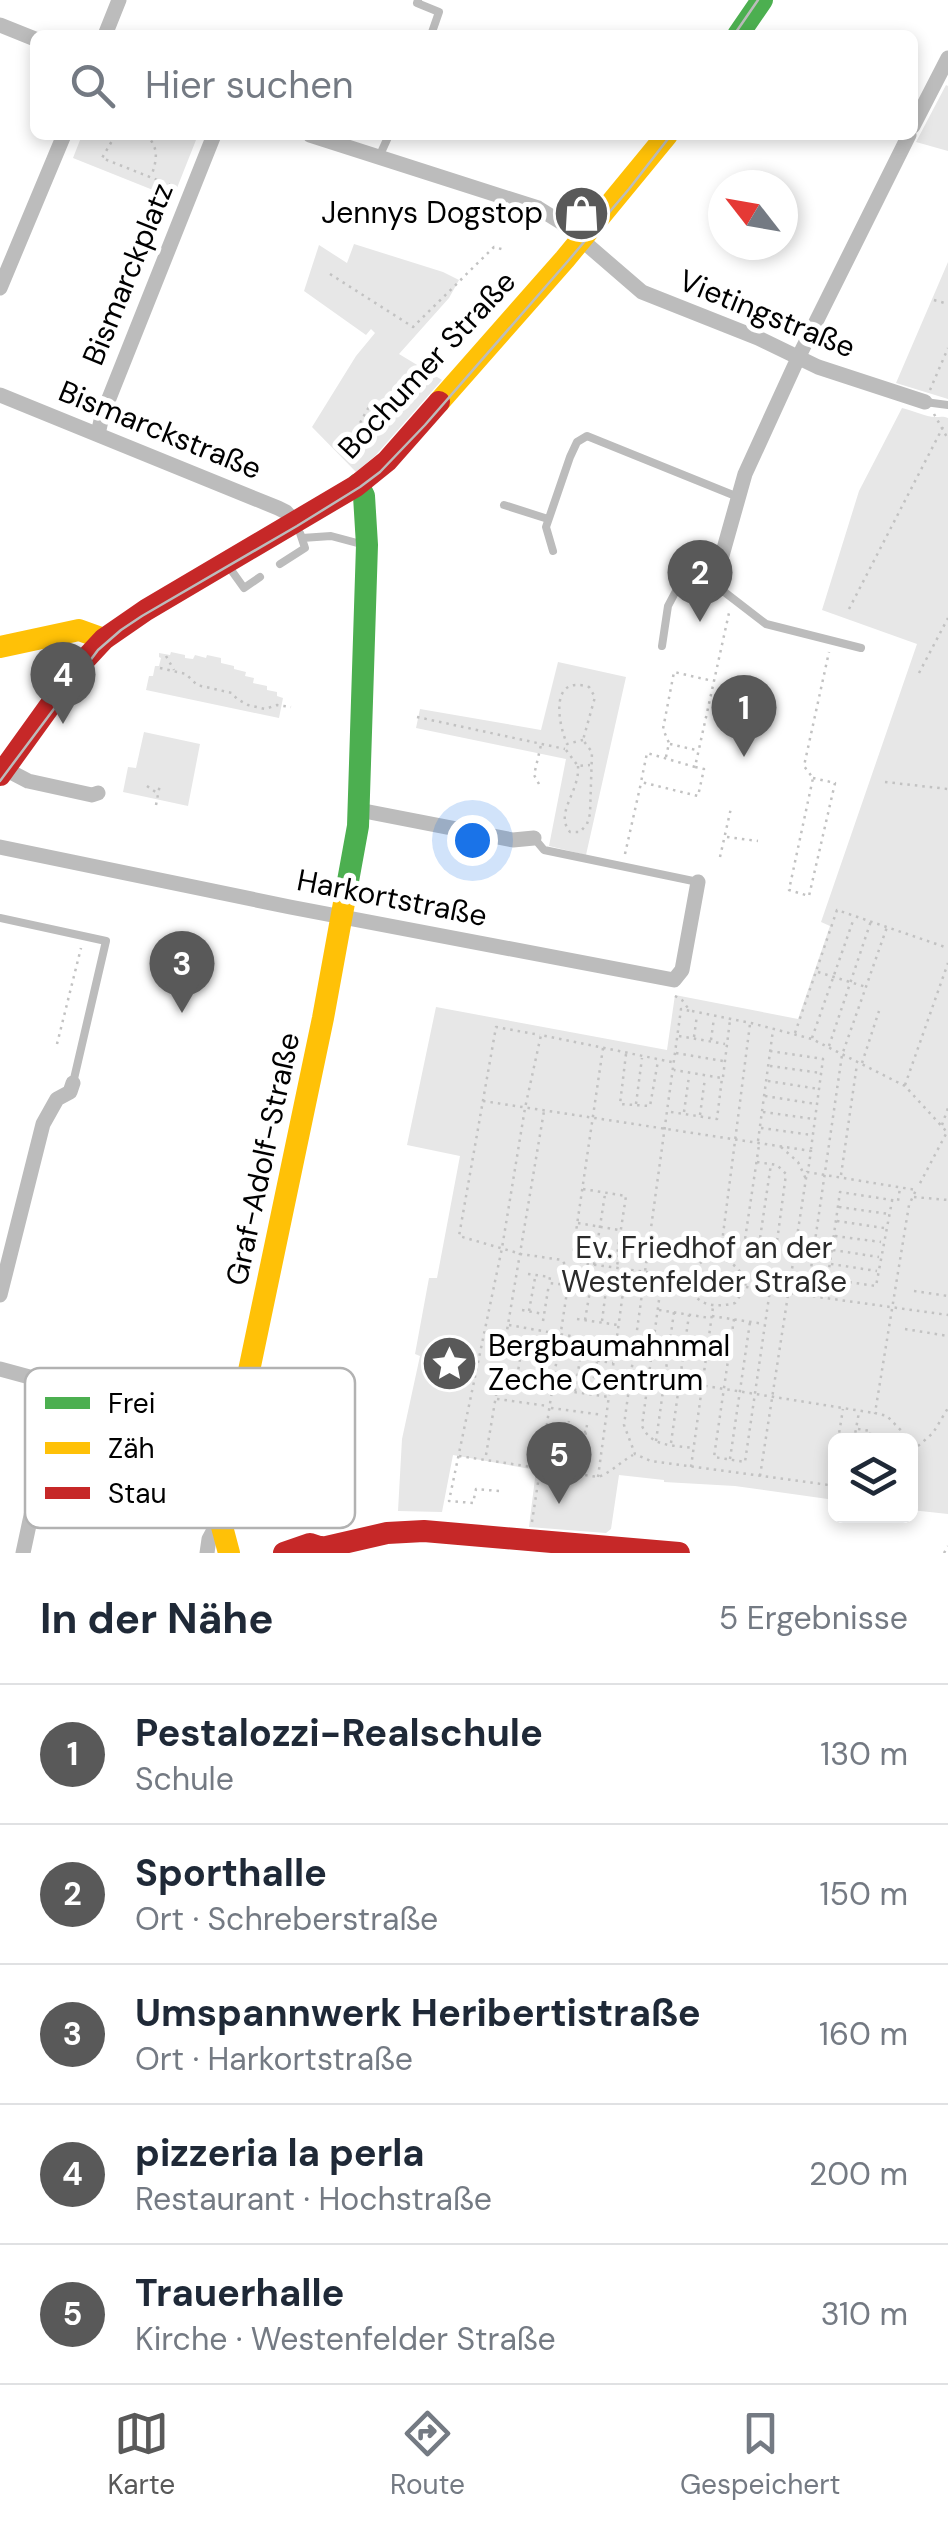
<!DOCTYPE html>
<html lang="de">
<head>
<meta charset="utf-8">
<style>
  :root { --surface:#fff; --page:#f2f2f3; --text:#1f2937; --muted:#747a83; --line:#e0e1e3; --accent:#595959 }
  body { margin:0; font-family:"DM Sans",sans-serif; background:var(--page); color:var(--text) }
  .controls { position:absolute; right:30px; bottom:30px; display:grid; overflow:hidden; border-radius:15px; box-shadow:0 5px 15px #0003 }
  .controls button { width:90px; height:90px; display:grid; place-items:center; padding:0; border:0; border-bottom:2px solid var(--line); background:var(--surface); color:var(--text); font:50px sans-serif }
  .compass { position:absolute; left:708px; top:170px; width:90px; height:90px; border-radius:50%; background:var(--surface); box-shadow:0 5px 15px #0003; rotate:301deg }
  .you { position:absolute; left:472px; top:840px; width:35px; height:35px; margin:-25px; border:8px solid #fff; border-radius:50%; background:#1a73e8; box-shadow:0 0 0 15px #1a73e833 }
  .badge { display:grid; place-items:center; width:65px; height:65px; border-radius:50%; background:var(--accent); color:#fff; font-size:32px; font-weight:700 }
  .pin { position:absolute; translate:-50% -82px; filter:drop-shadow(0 2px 5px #0008) }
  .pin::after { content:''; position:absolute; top:52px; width:35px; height:30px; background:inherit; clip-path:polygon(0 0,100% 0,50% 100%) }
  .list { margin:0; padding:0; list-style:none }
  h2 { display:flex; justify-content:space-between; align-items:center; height:130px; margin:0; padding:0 40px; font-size:42px }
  h2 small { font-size:32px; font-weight:400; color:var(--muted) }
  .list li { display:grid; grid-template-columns:65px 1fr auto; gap:30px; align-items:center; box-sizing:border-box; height:140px; padding:0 40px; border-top:2px solid var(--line) }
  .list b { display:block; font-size:38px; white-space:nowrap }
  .list p { margin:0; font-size:32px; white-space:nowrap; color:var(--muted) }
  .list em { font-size:32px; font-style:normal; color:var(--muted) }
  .icon { flex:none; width:55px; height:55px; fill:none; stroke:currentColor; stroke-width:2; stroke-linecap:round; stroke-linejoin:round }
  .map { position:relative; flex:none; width:948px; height:1553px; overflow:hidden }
  .search { position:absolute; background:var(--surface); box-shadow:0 5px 15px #0003; left:30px; right:30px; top:30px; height:110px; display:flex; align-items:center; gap:25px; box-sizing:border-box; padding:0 35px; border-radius:15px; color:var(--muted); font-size:38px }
  .sheet { height:830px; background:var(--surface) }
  nav { display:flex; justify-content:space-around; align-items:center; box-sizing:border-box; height:140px; border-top:2px solid var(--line); background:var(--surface); font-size:28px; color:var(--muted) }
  nav a { display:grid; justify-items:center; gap:5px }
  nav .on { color:var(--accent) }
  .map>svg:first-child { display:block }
  .green { fill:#e7e7e7 }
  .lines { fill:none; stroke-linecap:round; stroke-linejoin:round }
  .path { stroke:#c2c2c2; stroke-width:2.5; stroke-dasharray:2.5 5; stroke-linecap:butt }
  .lane { stroke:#bcbcbc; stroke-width:8 }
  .street { stroke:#bcbcbc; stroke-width:15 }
  .fast { stroke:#4caf50; stroke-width:22 }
  .slow { stroke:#ffc107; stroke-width:22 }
  .jam { stroke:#c62828; stroke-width:22 }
  .tram { stroke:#bcbcbc; stroke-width:2.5 }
  .labels { text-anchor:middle; stroke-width:10; stroke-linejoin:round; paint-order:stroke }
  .poi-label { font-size:30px; fill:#000; stroke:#fff; text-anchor:end }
  .street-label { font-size:30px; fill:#000; stroke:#fff }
  .park-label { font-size:30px; fill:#2b2b2b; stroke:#fff }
  .key { fill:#fff; stroke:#b2b2b2; stroke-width:2.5 }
  .key-label { font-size:28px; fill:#000 }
</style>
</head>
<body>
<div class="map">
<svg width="948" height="1553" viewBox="0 0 948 1553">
  <rect width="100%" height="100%" fill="#fff"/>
  <path class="green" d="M946 85 948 86V151L916 142Z
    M82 135H198L173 198 73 158Z
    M354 244 443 272 459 280 449 298 399 354 442 380 375 456 356 472 312 427 356 356 375 333 371 329 366 335 304 291 319 245 347 263Z
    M948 262V399L896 383Z
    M902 408C911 410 927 417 935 417 939 417 944 416 948 418V1514L911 1510 910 1440H836L835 1500 735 1486 664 1482V1480L619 1475 611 1529 606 1533 529 1527 536 1470 453 1455 442 1512 398 1511 402 1439 420 1356 415 1354 429 1278H437L460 1156 407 1145 436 1007 667 1050 675 995 798 1019 830 926 821 922 917 644 822 610 859 491Z
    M171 652 185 655V658L193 659 195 655 206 658 207 655 221 658V663L234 666V669L246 672 245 676 254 678 253 683 267 686V690L277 692V696L283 698 279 718 146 690 149 676H153L155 666H159L161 658 159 657V653L170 655Z
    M558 662 626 677 586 855 549 846 566 759 416 728 420 709 541 730Z
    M144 732 200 744 188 806 123 792 128 767 136 768Z"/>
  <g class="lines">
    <path class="path" d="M111 135 112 141 102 158 175 187
      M146 135C159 147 157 159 152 174
      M330 274 413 327 494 247 505 250
      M934 300 948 304
      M930 390 948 348
      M934 414 948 439
      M358 459C350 435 359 425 370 405
      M849 609 943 427
      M166 656 174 670
      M160 668 186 674 197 685 232 693 237 699 248 705 265 709 277 705 291 707
      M919 673 948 618
      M417 717 565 749
      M670 744 696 750
      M566 750 578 766 590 765
      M666 757 669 743 663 729 674 672 713 681
      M578 766C580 792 554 813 570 832H580L587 824 590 814 592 752 583 740 595 697 589 687C549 674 558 723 567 744L583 740
      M695 767 647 753 641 782 698 796 704 769 695 767 729 613
      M813 778 835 783 809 896 789 890 813 778 804 766 829 652
      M885 782 948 789
      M539 784 534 775 541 745
      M147 786 157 793
      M156 805 160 784
      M727 837 758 841
      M625 854 641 783
      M720 857 731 808
      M818 972 866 987
      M675 996 682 1000 690 1011 681 1009 624 1425 635 1454 651 1461 836 1486
      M692 1011 751 1023 812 1039 905 1086 947 1132 918 1187
      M795 1033 837 910 948 948
      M679 1036 725 1044
      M694 1037 697 1015
      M812 1038 854 918
      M711 1040 714 1018
      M57 1044 81 948
      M829 1046 871 921
      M603 1048 573 1252 582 1263 689 1278
      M770 1051 823 1059 811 1149
      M676 1053 723 1061
      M626 1054 620 1104 650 1106 658 1061
      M862 1063 879 1011
      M770 1066 821 1073
      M723 1077 730 1020
      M768 1081 819 1089
      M905 1085 948 963
      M765 1096 816 1104
      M483 1101 811 1151 808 1171
      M636 1104 642 1058
      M671 1112 717 1119 722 1078 674 1070
      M684 1112 689 1076
      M763 1112 814 1119
      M700 1115 705 1078
      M942 1125 948 1108
      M761 1128 812 1135
      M758 1141 773 1030
      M781 1147 798 1162 806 1179
      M757 1162 777 1165 786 1174 776 1249
      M841 1175 857 1064
      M583 1189 626 1196 617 1255H619L617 1266
      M914 1197 948 1200
      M839 1207 889 1214
      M837 1221 884 1228
      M578 1223 619 1230
      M835 1236 881 1242
      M759 1245 771 1164
      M744 1246 759 1145
      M833 1250 879 1257
      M712 1258C731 1259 742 1268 746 1287L735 1303C715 1308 699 1306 689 1288L691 1271 704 1260Z
      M720 1258 750 1024
      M831 1264 877 1271
      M594 1265 605 1194
      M528 1274 550 1277 549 1283 567 1285
      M827 1279 876 1286 892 1201
      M746 1287 948 1315
      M914 1291 948 1296
      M807 1296 842 1055 887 927
      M825 1297 840 1192 898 1201 900 1188
      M659 1300 642 1426C651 1447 673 1445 693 1448
      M522 1310 543 1314
      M659 1310 710 1318
      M529 1311 535 1278
      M712 1316 764 1324
      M577 1319 618 1325
      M734 1319 714 1457 745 1462 770 1290
      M585 1320 591 1285 623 1290
      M543 1321 549 1284
      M602 1321 606 1290
      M509 1325 615 1344
      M905 1329 948 1336
      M515 1345 538 1349 531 1393
      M539 1353 556 1355
      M575 1357 613 1363
      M631 1374 874 1413
      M499 1381 531 1386
      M516 1384 522 1346
      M567 1391 609 1397
      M575 1391 580 1359
      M591 1393 597 1362
      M497 1399 548 1406
      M551 1408 603 1415
      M569 1429 586 1432
      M858 1429 871 1431 869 1440
      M838 1440 843 1409
      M854 1440 859 1412
      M656 1441 674 1312
      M671 1443 689 1315
      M918 1446 933 1433 948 1408
      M545 1451 582 1457 587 1425
      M564 1452 569 1421
      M486 1455 544 1111
      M459 1456 598 1477C612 1472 620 1462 633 1455
      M730 1459 750 1322
      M691 1467 713 1307
      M760 1476 807 1172 916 1190 909 1205 875 1413 887 1416 917 1447 910 1452
      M598 1477 626 1270
      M831 1486 836 1459
      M499 1491 476 1489 473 1503 449 1501 502 1248 525 1108 541 1035 672 1062
      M532 1522 570 1272 562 1260 521 1254 459 1236 496 1027 540 1035
      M944 1553 948 1546"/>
    <path class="lane" d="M418 0 417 3 439 12 431 35
      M379 157 389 135
      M925 402 948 405
      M504 505 548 519
      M302 538 331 536 361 544
      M553 551 546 527 570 457 577 442 587 436 738 497
      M280 564 305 548 300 533
      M229 567 244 588 260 577
      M662 646 668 606 677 589 689 581 714 584 766 624 861 648
      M534 838 544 850 698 882
      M0 918 106 941 73 1083"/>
    <path class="street" d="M0 25 35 39
      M105 35 119 0
      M913 126 948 58
      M310 135 538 208 562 223 642 292 758 338 818 367 925 402
      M0 288 64 135
      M0 395 278 508 286 512 296 523
      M98 434 102 416 214 135
      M714 584 745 474 799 356 909 135
      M5 769 28 781 92 795 98 793
      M359 810 513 840 534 838
      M0 847 290 907 674 980 682 970 698 882
      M0 1295 43 1124 57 1099 70 1092 73 1083
      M0 1369 59 1385 238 1428
      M23 1553 59 1385
      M207 1553 209 1539 220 1519"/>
    <path class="fast" d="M738 35 762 0
      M346 892 358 826 367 545 364 496 358 484"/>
    <path class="slow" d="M439 402 565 259 667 135
      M0 647 79 630 104 639
      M229 1553 220 1519 224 1490 323 1018 346 892"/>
    <path class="jam" d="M0 775 77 668 104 639 146 610 356 486 387 461 439 402
      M284 1553 310 1544 322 1548 387 1533 424 1531 679 1553"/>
    <path class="tram" d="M734 35 758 0
      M0 781 98 650 121 630 142 616 297 526 360 487 380 472 425 425 568 261 629 189 671 135"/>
  </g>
  <defs>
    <symbol id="shop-disc" viewBox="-11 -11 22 22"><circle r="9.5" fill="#595959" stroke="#fff"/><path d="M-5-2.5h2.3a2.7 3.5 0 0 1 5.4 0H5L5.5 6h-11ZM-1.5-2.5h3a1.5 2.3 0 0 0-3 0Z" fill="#fff"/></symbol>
    <symbol id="sight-disc" viewBox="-11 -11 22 22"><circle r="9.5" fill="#595959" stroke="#fff"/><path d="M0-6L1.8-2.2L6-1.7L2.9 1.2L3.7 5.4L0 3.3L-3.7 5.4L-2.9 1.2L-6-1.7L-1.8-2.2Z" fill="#fff"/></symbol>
  </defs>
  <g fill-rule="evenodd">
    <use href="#shop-disc" x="550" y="182" width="63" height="63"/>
    <use href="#sight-disc" x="418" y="1332" width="63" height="63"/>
  </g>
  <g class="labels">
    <g class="poi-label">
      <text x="543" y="223">Jennys Dogstop</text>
      <text x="488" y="1356" text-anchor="start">Bergbaumahnmal<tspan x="488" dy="34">Zeche Centrum</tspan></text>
    </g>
    <g class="street-label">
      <text transform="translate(128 274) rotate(-68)" y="10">Bismarckplatz</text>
      <text transform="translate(767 314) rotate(22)" y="10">Vietingstraße</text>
      <text transform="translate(427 365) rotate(-47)" y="10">Bochumer Straße</text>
      <text transform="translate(160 430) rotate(22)" y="10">Bismarckstraße</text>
      <text transform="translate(392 898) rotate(11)" y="10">Harkortstraße</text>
      <text transform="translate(263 1159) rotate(-78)" y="10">Graf-Adolf-Straße</text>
    </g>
    <g class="park-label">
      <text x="704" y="1258">Ev. Friedhof an der<tspan x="704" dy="34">Westenfelder Straße</tspan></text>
    </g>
  </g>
  <rect x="25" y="1368" width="330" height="160" rx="15" class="key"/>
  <rect x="45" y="1397" width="45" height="12" fill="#4caf50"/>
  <rect x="45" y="1442" width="45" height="12" fill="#ffc107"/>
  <rect x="45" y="1487" width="45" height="12" fill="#c62828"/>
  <g class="key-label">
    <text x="108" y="1413">Frei</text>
    <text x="108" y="1458">Zäh</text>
    <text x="108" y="1503">Stau</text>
  </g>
</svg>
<div class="controls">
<button><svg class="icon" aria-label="layers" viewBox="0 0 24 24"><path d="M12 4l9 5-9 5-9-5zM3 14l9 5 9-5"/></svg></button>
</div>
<svg class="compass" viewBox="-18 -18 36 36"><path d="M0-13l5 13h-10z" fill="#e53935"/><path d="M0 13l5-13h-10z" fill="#747a83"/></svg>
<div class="you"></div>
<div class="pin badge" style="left:744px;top:757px">1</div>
<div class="pin badge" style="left:700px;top:622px">2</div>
<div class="pin badge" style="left:182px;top:1013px">3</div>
<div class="pin badge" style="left:63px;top:724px">4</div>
<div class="pin badge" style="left:559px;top:1504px">5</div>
<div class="search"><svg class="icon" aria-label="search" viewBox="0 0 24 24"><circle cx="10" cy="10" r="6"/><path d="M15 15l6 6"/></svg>Hier suchen</div>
</div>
<section class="sheet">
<h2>In der Nähe<small>5 Ergebnisse</small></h2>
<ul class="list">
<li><span class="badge">1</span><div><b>Pestalozzi-Realschule</b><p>Schule</p></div><em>130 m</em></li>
<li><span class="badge">2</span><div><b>Sporthalle</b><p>Ort · Schreberstraße</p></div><em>150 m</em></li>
<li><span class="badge">3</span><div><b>Umspannwerk Heribertistraße</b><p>Ort · Harkortstraße</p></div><em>160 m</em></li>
<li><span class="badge">4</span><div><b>pizzeria la perla</b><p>Restaurant · Hochstraße</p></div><em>200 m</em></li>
<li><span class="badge">5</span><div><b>Trauerhalle</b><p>Kirche · Westenfelder Straße</p></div><em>310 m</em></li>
</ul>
</section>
<nav>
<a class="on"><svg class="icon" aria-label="map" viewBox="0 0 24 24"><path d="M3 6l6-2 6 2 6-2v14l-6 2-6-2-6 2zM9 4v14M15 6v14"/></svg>Karte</a>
<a><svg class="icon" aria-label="directions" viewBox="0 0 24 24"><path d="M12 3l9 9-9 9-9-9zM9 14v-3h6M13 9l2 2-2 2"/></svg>Route</a>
<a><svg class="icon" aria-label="saved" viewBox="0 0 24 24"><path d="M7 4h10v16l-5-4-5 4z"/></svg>Gespeichert</a>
</nav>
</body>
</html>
